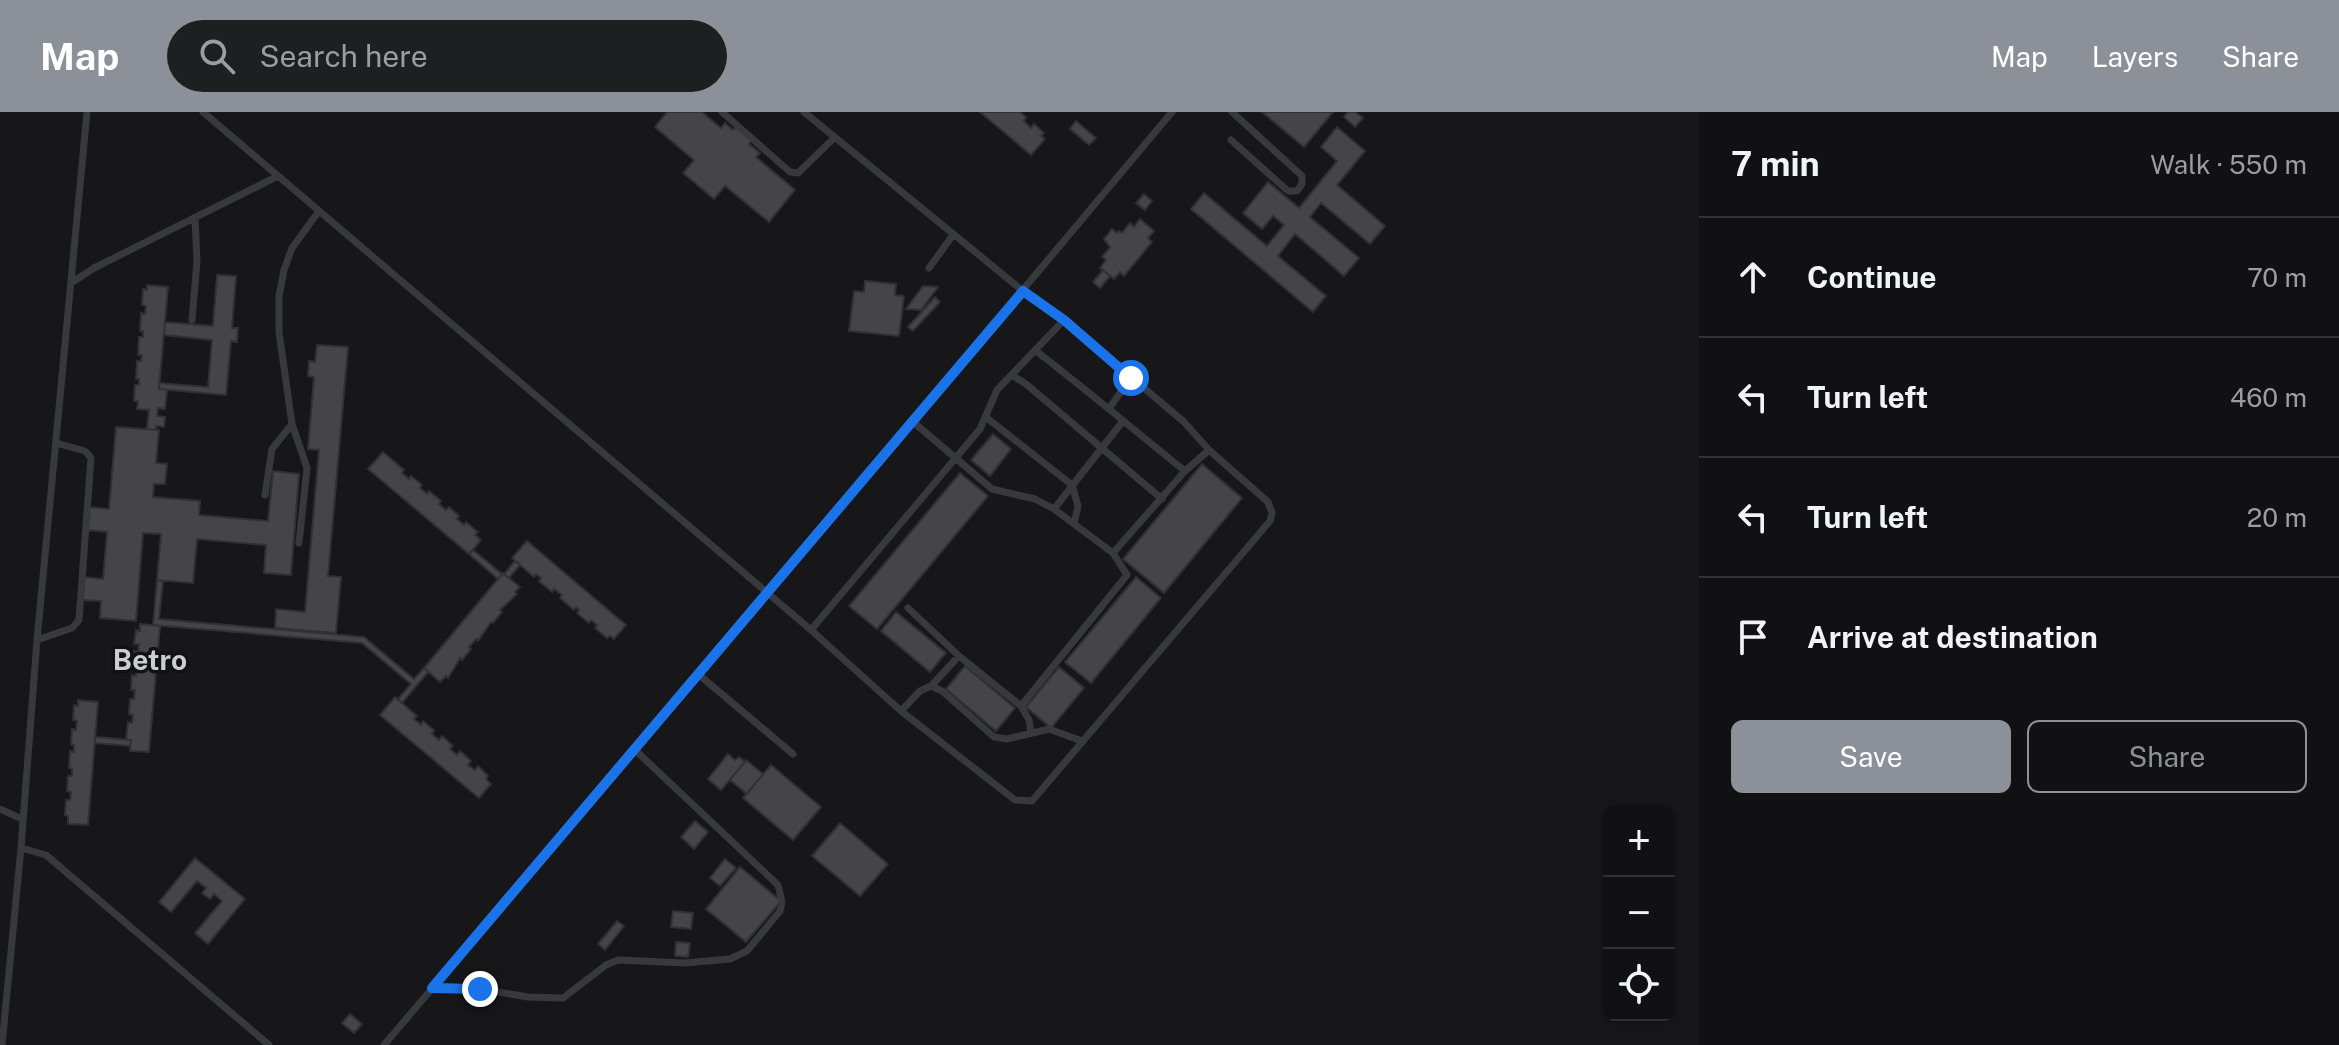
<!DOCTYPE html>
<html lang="en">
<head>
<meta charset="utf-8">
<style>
  :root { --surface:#111113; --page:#1e1f21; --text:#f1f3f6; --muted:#9c9da0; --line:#303133; --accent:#8c9099 }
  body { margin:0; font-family:"Public Sans",sans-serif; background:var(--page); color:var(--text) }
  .controls { position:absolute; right:24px; bottom:24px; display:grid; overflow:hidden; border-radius:12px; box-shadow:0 2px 6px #0004 }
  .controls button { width:72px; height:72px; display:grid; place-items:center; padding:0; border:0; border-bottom:2px solid var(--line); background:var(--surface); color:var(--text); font:40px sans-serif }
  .stop { position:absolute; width:24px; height:24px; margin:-18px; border:6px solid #1a73e8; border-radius:50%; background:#fff }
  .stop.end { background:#1a73e8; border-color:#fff; box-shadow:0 2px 8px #0008 }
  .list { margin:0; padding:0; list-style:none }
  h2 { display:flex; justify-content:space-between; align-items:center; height:104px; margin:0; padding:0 32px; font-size:34px }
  h2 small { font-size:26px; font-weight:400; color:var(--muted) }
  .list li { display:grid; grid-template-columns:52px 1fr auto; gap:24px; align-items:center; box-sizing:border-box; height:120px; padding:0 32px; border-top:2px solid var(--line) }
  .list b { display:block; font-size:30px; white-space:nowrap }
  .list em { font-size:26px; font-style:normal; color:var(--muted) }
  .actions { display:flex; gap:16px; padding:24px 32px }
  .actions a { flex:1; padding:18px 0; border:2px solid var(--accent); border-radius:12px; text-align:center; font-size:28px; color:var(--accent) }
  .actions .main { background:var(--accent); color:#fff }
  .icon { flex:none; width:44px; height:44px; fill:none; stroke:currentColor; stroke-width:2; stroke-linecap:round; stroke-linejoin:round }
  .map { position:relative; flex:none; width:1699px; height:933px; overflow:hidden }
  header { display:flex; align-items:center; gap:48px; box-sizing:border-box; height:112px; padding:0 40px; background:var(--accent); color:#fff }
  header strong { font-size:38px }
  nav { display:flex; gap:44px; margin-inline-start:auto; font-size:28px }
  .search { width:560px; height:72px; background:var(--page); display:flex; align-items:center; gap:20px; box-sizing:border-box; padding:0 28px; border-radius:44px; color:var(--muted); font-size:30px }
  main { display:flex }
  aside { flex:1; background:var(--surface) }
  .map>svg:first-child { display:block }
  .building { fill:#444449; stroke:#313135; stroke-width:2 }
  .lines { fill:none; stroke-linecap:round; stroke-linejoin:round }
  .service { stroke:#38393e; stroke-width:7 }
  .route { stroke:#1a73e8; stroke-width:10 }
  .labels { text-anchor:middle; stroke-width:7; stroke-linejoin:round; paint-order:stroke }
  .quarter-label { font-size:28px; font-weight:bold; fill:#cbcdd4; stroke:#121214 }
</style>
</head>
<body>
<header>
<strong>Map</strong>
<div class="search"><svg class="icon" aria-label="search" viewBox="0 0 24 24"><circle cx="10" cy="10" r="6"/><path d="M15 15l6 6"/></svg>Search here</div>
<nav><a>Map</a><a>Layers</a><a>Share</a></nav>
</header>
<main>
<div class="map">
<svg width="1699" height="933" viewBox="0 0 1699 933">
  <rect width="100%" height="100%" fill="#171719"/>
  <path class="building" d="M667 0H702L721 16 725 11 733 18 737 14 753 27 749 32 760 41 756 45 795 78 769 110 725 74 714 87 683 61 694 48 655 15Z
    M980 0H1020L1026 5 1024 9 1031 16 1034 12 1044 21 1041 24 1045 27 1031 43Z
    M1262 0H1333L1304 35Z
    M1348 0H1355L1363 6 1355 15 1344 5Z
    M1076 9 1096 26 1089 33 1070 17Z
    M1337 15 1365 39 1337 73 1385 114 1370 132 1321 91 1310 105 1359 146 1344 164 1295 122 1278 144 1326 184 1313 200 1191 97 1204 81 1267 134 1284 113 1273 104 1262 117 1243 101 1268 70 1299 96 1337 49 1321 35Z
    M1144 82 1152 89 1145 98 1136 91Z
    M1140 107 1154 119 1148 126 1152 130 1124 164 1120 160 1114 167 1100 156 1106 148 1102 145 1110 135 1104 127 1112 117 1117 121 1119 119 1122 121 1130 111 1134 115Z
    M1103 158 1110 164 1100 176 1093 170Z
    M217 163 236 164 232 216H238L237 230 231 229 226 283 159 277V271L208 275 212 228 164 223 165 210 213 214Z
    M865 169 896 172 895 183 904 184 899 224 849 219 854 179 864 180Z
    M147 173 168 175 159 277 167 278 165 297 158 296 157 304 165 305 164 315 156 314V318L147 317 149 298 137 297 138 289H134L135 273H139V267H136L137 249H141L142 243H138L139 225H143V219H140L141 201 145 202 146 194 142 193 143 177 147 178Z
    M923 174 938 175 921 198 906 197Z
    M935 185 940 190 913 219 908 215Z
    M317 233 348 235 328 464 341 465 336 521 275 516 276 497 305 500 319 338 308 337 314 265 308 264 309 249 315 250Z
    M116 315 159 318 156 351 167 352 165 372H154L153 385 200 389 199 403 268 409 273 359 299 362 291 463 264 461 266 433 197 427 193 471 157 468 161 422 143 421 136 509 100 506 101 489 82 488 84 465 103 467 107 420 87 418 89 395 109 397Z
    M993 322 1011 337 990 364 971 348Z
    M383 340 404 358 402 361 409 367 411 364 422 373 420 376 427 382 429 379 441 389 439 392 446 398 449 395 459 404 457 407 464 413 466 410 478 420 475 423 481 428 469 442 368 357Z
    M1202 352 1242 386 1164 481 1123 447Z
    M960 361 988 384 877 517 849 494Z
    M527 429 626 513 614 527 610 524 607 526 595 516 597 513 591 508 589 511 577 501 579 498 576 495 574 498 560 486 562 483 554 477 552 480 539 469 541 466 536 462 534 465 512 446Z
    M473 438 502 462 498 467 469 442Z
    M515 449 520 453 509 466 504 462Z
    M503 461 520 475 515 480 517 482 500 498 502 500 493 511 491 510 478 529 476 527 469 535 471 537 462 548 460 546 448 566 446 564 440 570 424 556Z
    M1136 465 1161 486 1091 571 1065 550Z
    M157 468 163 469 159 507 364 525 414 567 424 556 428 560 402 591 398 587 411 572 362 531 153 513Z
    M896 500 946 541 930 560 881 519Z
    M140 512 160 514 149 640 130 639 131 628H126L128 610 132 611 133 603 129 602 130 587H134L135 578H131L132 563 136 564 137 553H133L134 539 138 540 139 532H134L136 518 140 519Z
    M965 554 1015 596 996 619 946 577Z
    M1059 555 1084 576 1051 616 1026 595Z
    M395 585 417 604 414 607 421 613 423 609 434 618 432 622 439 628 442 624 453 634 450 637 457 643 460 639 471 649 468 653 475 658 478 654 488 664 486 667 491 672 479 686 380 603Z
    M78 588 98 590 88 713 68 712V704L65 703 66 688H70L71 680 67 679 68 664H72V657L69 656 70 639 74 640V633L71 632 72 617 76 618 77 609 73 608 74 593 78 594Z
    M95 625 131 628 130 634 95 631Z
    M728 642 735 648 739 645 745 650 721 678 708 667Z
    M746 648 763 662 747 682 730 668Z
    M771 653 821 695 793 728 743 686Z
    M695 709 708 720 694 737 681 725Z
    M840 711 888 752 860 784 812 744Z
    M195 746 245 787 208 832 195 821 222 789 214 782 210 787 202 781 206 776 197 769 171 800 159 790Z
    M725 747 736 756 720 774 710 766Z
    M740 755 781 789 746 830 706 797Z
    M673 799 693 801 691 817 671 815Z
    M617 809 624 814 605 838 598 832Z
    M676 830 690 831 688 845 675 844Z
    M350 902 362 912 354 921 342 911Z"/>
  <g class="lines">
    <path class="service" d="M203 0 811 518 901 599 1015 688 1032 689 1270 409 1272 401 1268 390 1209 338 1184 310 1064 208 1023 179 804 0
      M722 0 790 60 798 61 834 26
      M1231 28 1288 79H1297L1302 72V64L1232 0
      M929 156 953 123
      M71 171 94 156 278 64
      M192 208 197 149 195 105
      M1036 239C1087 278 1135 319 1185 359
      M1013 264 1026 272 1162 387
      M1110 295 1131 266
      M987 306 1072 373 1078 394 1074 412
      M912 309 992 377 1035 387 1054 397 1113 441 1185 359 1209 338
      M265 383 272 337 292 312
      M1054 397 1123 309
      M299 431 307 356 292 312 279 220V184L284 158 292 136 319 99
      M908 496 959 544 1021 594 1029 608 1031 621
      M811 518 980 317 997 278 1064 208
      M37 528 72 516 79 508 91 346 85 339 56 331
      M698 562 793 642
      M931 574 959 544
      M1021 594 1127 463 1113 441
      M901 599 920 579 931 574 942 579 994 625 1007 627 1049 617 1082 629
      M0 697 22 707
      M21 736 46 743 269 933
      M432 876 480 877 528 885 563 886 606 853 618 848 685 851 730 847 747 839 780 799 782 790 778 773 634 637
      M2 933 21 736 37 528 87 0
      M384 933 767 483 1172 0"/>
  </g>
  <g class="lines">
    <path class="route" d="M480 877 432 876 1023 179 1064 208 1131 266"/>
  </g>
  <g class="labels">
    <g class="quarter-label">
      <text x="150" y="558">Betro</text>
    </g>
  </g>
</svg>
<div class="controls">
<button>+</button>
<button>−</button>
<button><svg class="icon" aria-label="locate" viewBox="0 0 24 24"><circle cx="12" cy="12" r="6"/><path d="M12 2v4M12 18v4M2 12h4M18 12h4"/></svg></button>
</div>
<div class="stop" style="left:1131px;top:266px"></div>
<div class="stop end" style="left:480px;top:877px"></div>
</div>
<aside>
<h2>7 min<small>Walk · 550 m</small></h2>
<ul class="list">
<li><svg class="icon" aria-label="ahead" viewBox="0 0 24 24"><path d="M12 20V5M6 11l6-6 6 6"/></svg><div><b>Continue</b></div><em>70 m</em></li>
<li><svg class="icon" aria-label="left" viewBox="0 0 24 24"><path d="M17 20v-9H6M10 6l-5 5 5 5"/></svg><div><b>Turn left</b></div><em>460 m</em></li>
<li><svg class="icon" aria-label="left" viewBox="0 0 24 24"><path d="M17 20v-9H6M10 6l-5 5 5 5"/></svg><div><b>Turn left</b></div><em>20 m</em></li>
<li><svg class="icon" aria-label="arrive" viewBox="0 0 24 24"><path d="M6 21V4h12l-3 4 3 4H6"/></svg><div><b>Arrive at destination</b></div></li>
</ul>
<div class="actions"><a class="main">Save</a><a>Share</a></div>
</aside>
</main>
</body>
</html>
